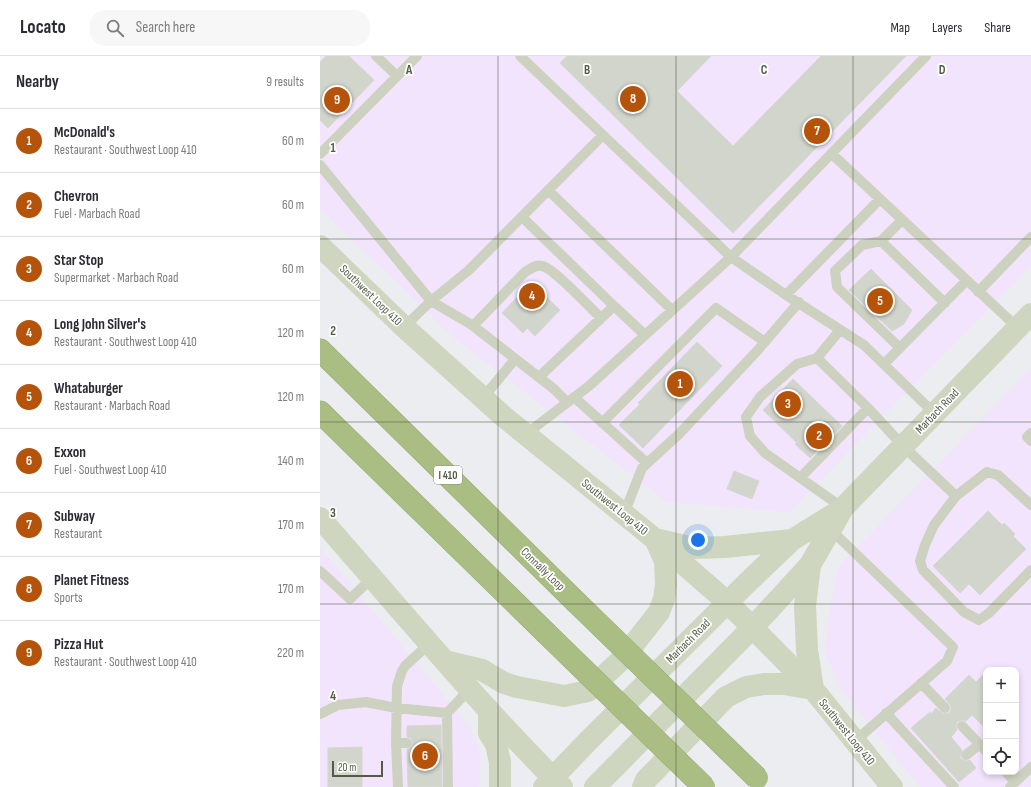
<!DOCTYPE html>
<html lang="en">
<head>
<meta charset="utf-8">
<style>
  :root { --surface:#fff; --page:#f7f7f7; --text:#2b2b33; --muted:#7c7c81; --line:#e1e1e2; --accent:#b45309 }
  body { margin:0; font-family:"Sofia Sans Condensed",sans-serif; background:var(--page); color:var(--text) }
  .controls { position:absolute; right:12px; bottom:12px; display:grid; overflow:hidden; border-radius:8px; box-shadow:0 2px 6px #0003 }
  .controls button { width:36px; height:36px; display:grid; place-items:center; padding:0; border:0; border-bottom:1px solid var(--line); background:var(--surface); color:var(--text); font:20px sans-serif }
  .scale { position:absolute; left:12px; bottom:10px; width:51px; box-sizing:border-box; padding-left:4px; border:2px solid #545a45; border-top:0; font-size:11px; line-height:14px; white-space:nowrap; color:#545a45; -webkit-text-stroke:3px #fff; paint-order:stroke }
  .you { position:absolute; left:378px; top:484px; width:14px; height:14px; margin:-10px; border:3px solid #fff; border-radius:50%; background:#1a73e8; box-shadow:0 0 0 6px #1a73e833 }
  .badge { display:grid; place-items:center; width:26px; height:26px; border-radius:50%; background:var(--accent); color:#fff; font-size:13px; font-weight:700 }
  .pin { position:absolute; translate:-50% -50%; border:2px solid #fff; box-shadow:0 1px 4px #0006 }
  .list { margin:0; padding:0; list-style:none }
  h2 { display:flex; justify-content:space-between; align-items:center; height:52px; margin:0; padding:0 16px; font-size:17px }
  h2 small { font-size:13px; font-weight:400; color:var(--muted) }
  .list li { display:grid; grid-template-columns:26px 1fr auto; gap:12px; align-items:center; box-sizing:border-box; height:64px; padding:0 16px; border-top:1px solid var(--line) }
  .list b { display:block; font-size:15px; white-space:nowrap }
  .list p { margin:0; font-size:13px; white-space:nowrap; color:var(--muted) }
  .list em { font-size:13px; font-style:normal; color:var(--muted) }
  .icon { flex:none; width:22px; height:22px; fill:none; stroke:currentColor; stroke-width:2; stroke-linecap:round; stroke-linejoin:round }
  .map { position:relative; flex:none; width:711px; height:731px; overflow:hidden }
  header { display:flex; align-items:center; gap:24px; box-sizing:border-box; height:56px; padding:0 20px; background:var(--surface); border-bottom:1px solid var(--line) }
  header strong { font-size:19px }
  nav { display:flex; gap:22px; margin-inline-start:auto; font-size:14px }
  .search { width:280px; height:36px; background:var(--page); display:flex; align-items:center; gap:10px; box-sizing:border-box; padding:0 14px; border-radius:16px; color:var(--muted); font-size:15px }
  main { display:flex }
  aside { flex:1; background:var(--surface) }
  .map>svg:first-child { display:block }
  .commercial { fill:#f1e4fc; fill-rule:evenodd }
  .building { fill:#d1d5cb; stroke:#d4d9d0 }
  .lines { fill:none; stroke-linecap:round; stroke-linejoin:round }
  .highway-casing { stroke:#95a86f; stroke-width:23 }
  .lane { stroke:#cdd2c0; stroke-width:10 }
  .secondary { stroke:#ced6bf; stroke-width:22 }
  .highway { stroke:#aabd83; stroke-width:22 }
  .highway-bridge-casing { stroke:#95a86f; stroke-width:23; stroke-linecap:butt }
  .highway-bridge { stroke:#aabd83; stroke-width:22 }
  .grid { fill:none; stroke:#545a45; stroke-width:1; stroke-opacity:0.55 }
  .labels { text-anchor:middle; stroke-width:3.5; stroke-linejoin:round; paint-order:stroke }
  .shield { fill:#fff; stroke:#878c7d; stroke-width:1 }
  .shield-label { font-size:11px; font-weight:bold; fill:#545a45 }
  .street-label { font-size:12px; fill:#545a45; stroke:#fff }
  .grid-label { font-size:13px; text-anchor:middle; font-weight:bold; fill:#545a45; stroke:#fff; stroke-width:3.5; stroke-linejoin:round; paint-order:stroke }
</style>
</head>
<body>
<header>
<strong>Locato</strong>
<div class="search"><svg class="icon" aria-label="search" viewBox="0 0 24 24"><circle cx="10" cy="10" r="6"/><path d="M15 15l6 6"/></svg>Search here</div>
<nav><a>Map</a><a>Layers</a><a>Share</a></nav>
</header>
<main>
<aside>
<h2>Nearby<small>9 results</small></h2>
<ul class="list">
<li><span class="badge">1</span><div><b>McDonald's</b><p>Restaurant · Southwest Loop 410</p></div><em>60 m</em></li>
<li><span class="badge">2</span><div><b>Chevron</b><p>Fuel · Marbach Road</p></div><em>60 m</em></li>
<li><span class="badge">3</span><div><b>Star Stop</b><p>Supermarket · Marbach Road</p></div><em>60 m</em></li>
<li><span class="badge">4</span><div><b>Long John Silver's</b><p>Restaurant · Southwest Loop 410</p></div><em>120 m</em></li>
<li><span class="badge">5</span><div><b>Whataburger</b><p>Restaurant · Marbach Road</p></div><em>120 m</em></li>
<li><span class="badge">6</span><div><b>Exxon</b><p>Fuel · Southwest Loop 410</p></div><em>140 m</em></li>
<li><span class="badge">7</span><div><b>Subway</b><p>Restaurant</p></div><em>170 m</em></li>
<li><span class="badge">8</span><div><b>Planet Fitness</b><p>Sports</p></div><em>170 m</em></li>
<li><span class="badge">9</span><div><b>Pizza Hut</b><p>Restaurant · Southwest Loop 410</p></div><em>220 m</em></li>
</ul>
</aside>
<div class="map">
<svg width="711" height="731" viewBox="0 0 711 731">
  <rect width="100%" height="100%" fill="#ecedf0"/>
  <path class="commercial" d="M0 0H711V210L469 456 347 446 132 280 0 152Z
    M711 313V731H600L523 636 505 596 510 550 520 509ZM666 614H696V716H666Z
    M0 492 149 670 161 698 159 731H0Z"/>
  <path class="building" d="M6 0H29L54 24 8 72 0 64V6Z
    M247 0H391L357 35 413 90 501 0H586L413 177 240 7Z
    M551 213 592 254 584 268 572 275 529 234Z
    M211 226 240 254 215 280 207 272 203 277 182 257Z
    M377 286 402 310 323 392 299 369 320 348 318 347Z
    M473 323 522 370 490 402 475 388 477 387 443 354Z
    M414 415 439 425 432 443 407 433Z
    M668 455 682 469 684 467 695 478 693 480 706 493 660 539 649 528 640 537 613 510Z
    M666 616V673L652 659 646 665 641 664 637 666 636 671 637 674 631 681 642 694 640 700 641 703 647 705 650 704 656 712 639 726 591 672 610 656 611 658 616 652 623 658 629 657 631 654V650L625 643 649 619 656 626Z
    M121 669 122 731H88L87 693 92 691 93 687 91 682 87 681V670Z
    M42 691V731H8V692Z"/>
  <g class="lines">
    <defs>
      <path id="highway" d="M0 294 255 545
        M0 356 225 576"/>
    </defs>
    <use href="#highway" class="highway-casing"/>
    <path class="lane" d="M56 0 77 20
      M200 0 411 201 466 239 544 289 614 357
      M0 98 97 0
      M512 98 698 272
      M0 109 111 245 152 269 234 333 247 346
      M228 134 352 254
      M202 161 294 250 219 321
      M582 164 561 185 625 247
      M561 185 542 189 515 215 517 231 580 292
      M658 236 711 181
      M466 239 560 143
      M294 250 325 279
      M153 270 205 216C211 213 215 208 222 210 234 212 270 252 281 262
      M84 271 111 245 149 214 283 79
      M520 274 497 302 477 308 440 341 426 361 430 380 445 397 523 452
      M497 302 548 352 583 390 636 440 614 469 605 489 600 505 603 514 644 556 659 564 669 557 711 514
      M564 308 646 225
      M254 341 327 407
      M163 342 195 303
      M282 367 396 252 445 286
      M711 377 707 381 711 385
      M206 378 269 330 411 201 606 0
      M480 422 548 352
      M636 440 667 416 678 419 711 449
      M304 458 322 412 359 378 437 295 479 246
      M510 473 633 591 627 605 535 685
      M0 515 30 543 52 522
      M601 627 625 652
      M566 657 634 731
      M0 658 18 649 46 646 76 652 127 657
      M642 670 666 695
      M76 687H87
      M646 699 660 688
      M686 716 695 726
      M78 731 76 687 77 630 82 615 85 610 110 587
      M128 731 127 657 150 633
      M690 731 711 711"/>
    <path class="secondary" d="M0 190 84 271 183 360 336 484 407 546 493 633 572 731
      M0 462C80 553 157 646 242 731
      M339 484 374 492 405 491 472 484
      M490 509 485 550 487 594 493 633
      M125 605 162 614 184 627 197 631 244 640 268 635 303 602 339 556 344 543 346 528 345 505 336 485
      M169 655V677L176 688 180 706V731
      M224 731 268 685 429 525 472 484 519 455
      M275 731 433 571 490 509 523 452 711 258
      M323 731 326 724 406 641 426 631 444 628H464L493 633"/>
    <use href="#highway" class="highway"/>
    <defs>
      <path id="highway-bridge" d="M255 545 437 722
        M225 576 384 731"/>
    </defs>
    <use href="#highway-bridge" class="highway-bridge-casing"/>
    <use href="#highway-bridge" class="highway-bridge"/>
  </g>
  <path class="grid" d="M178 0V731M356 0V731M533 0V731M0 183H711M0 366H711M0 548H711"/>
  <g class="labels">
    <rect class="shield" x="114" y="410" width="28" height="18" rx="3"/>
    <g class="shield-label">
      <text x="128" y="423">I 410</text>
    </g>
    <g class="street-label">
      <text transform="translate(51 239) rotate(44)" y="4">Southwest Loop 410</text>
      <text transform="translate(617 355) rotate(-46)" y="4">Marbach Road</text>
      <text transform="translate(295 451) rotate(39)" y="4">Southwest Loop 410</text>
      <text transform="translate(223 513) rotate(44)" y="4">Connally Loop</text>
      <text transform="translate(368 585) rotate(-45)" y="4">Marbach Road</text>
      <text transform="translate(527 676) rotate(51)" y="4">Southwest Loop 410</text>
    </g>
  </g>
  <g class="grid-label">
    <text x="89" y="18">A</text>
    <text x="267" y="18">B</text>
    <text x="444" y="18">C</text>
    <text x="622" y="18">D</text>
    <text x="13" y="96">1</text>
    <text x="13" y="279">2</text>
    <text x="13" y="461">3</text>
    <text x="13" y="644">4</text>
  </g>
</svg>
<div class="controls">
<button>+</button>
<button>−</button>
<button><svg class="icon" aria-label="locate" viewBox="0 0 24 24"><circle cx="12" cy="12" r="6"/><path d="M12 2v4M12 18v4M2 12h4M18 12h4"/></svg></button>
</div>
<div class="scale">20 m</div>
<div class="you"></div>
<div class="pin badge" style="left:360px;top:328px">1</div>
<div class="pin badge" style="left:499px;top:380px">2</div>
<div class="pin badge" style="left:468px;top:348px">3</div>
<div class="pin badge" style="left:212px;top:240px">4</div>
<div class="pin badge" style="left:560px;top:245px">5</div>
<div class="pin badge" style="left:105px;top:700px">6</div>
<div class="pin badge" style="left:497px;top:75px">7</div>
<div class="pin badge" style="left:313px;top:43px">8</div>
<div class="pin badge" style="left:17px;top:44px">9</div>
</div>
</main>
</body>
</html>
